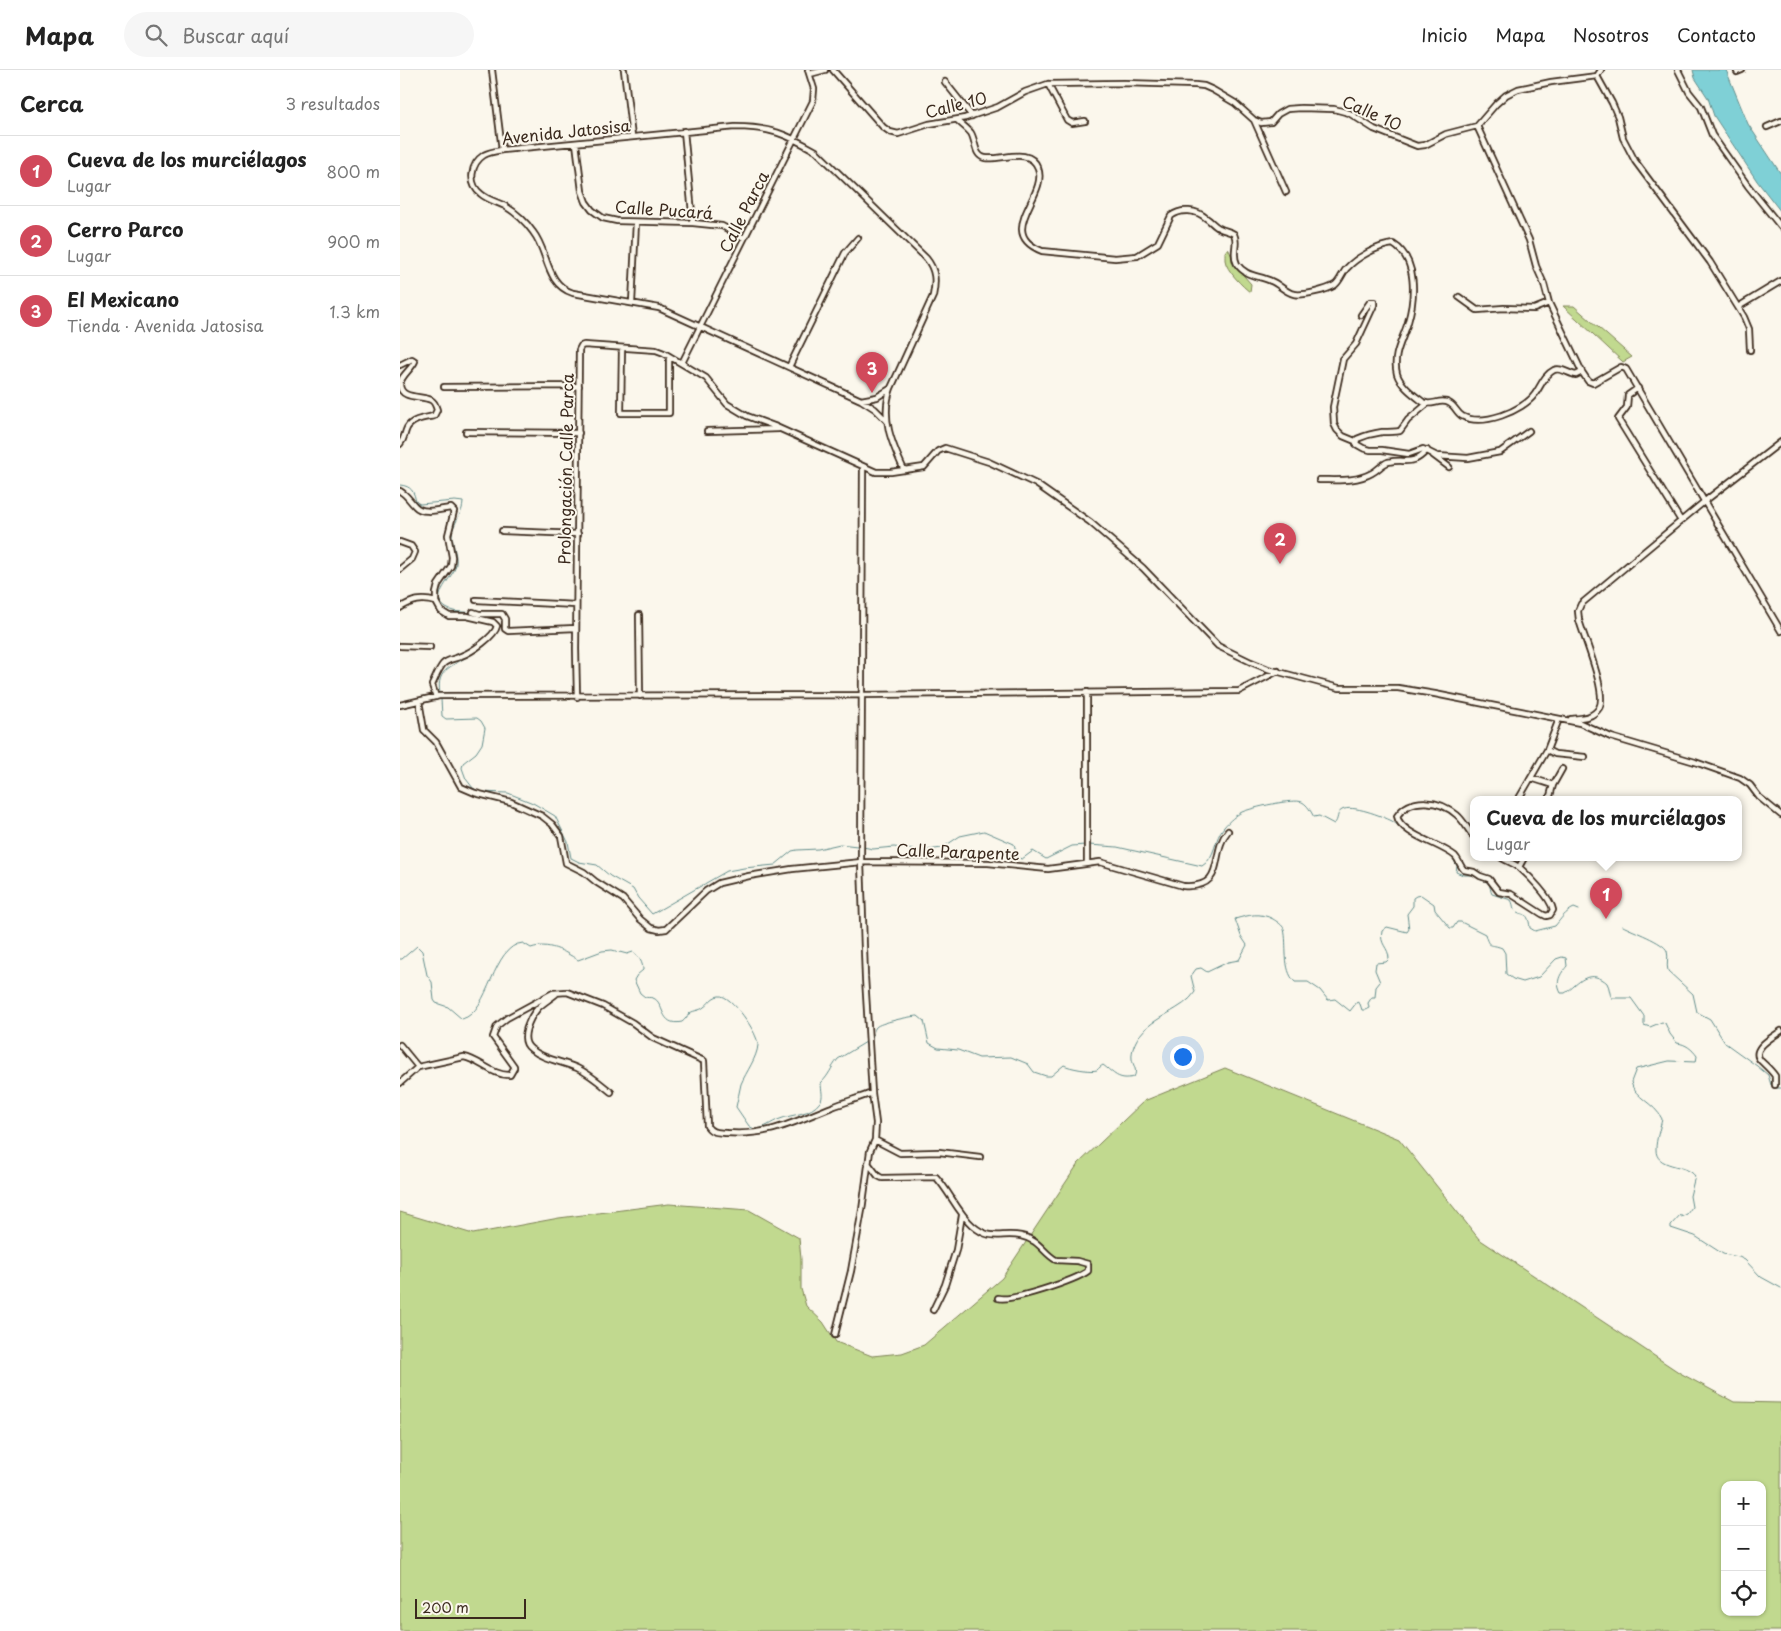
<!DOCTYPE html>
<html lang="es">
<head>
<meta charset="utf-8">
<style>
  :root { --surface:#fff; --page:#f6f6f6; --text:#222; --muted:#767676; --line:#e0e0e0; --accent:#d1495b }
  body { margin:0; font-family:"Playpen Sans",sans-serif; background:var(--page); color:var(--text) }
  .controls { position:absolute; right:15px; bottom:15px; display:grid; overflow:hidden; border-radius:10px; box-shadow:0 1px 4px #0004 }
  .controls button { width:45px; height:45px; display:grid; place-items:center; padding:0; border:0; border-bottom:1px solid var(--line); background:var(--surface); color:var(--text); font:25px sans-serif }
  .scale { position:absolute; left:15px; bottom:12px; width:111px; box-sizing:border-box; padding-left:5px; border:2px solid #3b2a1e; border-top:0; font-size:14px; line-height:18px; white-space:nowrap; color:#3b2a1e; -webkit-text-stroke:4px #fbf7ec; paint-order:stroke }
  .you { position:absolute; left:782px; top:986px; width:18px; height:18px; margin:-12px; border:4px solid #fff; border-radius:50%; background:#1a73e8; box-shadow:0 0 0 8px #1a73e833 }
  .badge { display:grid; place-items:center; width:32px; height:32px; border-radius:50%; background:var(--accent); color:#fff; font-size:16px; font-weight:700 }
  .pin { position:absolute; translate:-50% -41px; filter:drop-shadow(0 1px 2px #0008) }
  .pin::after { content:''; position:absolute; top:26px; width:18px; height:15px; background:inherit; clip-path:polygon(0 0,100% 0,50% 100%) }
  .popup { position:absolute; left:1070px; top:726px; width:272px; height:65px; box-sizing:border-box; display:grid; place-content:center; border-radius:10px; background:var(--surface); filter:drop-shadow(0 1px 4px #0005); font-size:16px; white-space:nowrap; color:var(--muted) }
  .popup b { font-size:19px; color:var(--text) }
  .popup::after { content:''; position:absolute; left:50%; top:100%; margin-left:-10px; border:10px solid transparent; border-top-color:var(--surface) }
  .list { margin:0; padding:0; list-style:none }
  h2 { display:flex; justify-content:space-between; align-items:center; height:65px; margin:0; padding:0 20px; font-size:21px }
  h2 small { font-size:16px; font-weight:400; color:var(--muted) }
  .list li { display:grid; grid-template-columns:32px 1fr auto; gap:15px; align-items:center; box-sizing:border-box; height:70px; padding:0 20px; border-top:1px solid var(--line) }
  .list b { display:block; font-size:19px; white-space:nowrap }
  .list p { margin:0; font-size:16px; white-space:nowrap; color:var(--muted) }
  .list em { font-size:16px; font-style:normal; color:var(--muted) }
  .icon { flex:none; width:28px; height:28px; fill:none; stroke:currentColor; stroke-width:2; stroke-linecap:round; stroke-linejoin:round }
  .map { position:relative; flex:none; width:1381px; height:1561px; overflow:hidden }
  header { display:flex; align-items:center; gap:30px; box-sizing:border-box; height:70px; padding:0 25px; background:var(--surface); border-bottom:1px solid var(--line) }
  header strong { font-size:24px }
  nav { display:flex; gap:28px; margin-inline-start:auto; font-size:18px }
  .search { width:350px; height:45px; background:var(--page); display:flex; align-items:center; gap:12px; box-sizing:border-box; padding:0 18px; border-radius:28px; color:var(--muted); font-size:19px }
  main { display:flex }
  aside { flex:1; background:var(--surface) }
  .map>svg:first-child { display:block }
  .green { fill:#c1d98f; stroke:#7e8256; fill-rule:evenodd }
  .water { fill:#7fd0d6; stroke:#648e8c }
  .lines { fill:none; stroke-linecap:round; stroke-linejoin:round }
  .stream { stroke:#648e8c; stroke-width:1 }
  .minor-casing { stroke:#3b2a1e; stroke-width:8 }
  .minor { stroke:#fbf7ec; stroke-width:4.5 }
  .labels { text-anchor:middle; stroke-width:4; stroke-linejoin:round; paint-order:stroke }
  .street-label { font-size:16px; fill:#3b2a1e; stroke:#fbf7ec }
</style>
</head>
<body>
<header>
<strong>Mapa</strong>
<div class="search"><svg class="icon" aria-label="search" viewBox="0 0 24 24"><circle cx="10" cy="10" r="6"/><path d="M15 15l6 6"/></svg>Buscar aquí</div>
<nav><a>Inicio</a><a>Mapa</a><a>Nosotros</a><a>Contacto</a></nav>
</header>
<main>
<aside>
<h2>Cerca<small>3 resultados</small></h2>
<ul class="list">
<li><span class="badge">1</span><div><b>Cueva de los murciélagos</b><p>Lugar</p></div><em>800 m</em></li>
<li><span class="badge">2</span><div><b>Cerro Parco</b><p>Lugar</p></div><em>900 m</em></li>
<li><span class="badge">3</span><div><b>El Mexicano</b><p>Tienda · Avenida Jatosisa</p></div><em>1.3 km</em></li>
</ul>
</aside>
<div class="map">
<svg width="1381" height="1561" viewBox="0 0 1381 1561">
  <rect width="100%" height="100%" fill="#fbf7ec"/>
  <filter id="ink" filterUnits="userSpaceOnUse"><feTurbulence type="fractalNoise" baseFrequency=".02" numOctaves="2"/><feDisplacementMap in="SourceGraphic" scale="10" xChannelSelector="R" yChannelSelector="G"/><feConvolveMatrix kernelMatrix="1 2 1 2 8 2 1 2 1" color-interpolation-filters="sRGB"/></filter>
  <g filter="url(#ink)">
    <path class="green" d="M828 178 837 198 851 214 850 222C843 217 826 200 825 190 825 187 825 184 825 182Z
      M1163 236H1174L1232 287 1223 292Z
      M825 998 999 1069 1079 1169 1280 1303 1334 1332 1381 1333V1561H0V1142L73 1164 159 1148 269 1134 349 1140 399 1168 401 1189V1219L406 1236 423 1252 436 1272 472 1286 502 1283 524 1275 602 1208 678 1094 744 1031ZM1325 1415H1362V1542H1325Z"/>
    <path class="water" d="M1293 0H1326L1348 54 1381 104V142L1357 111 1314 46 1308 28 1295 8Z"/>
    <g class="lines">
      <path class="stream" d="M0 415C12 416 14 422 16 432L20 434 55 431 63 432C63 444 53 453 52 464 52 476 59 487 55 498 51 510 26 530 50 540 57 543 65 541 72 543
        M92 567 103 553
        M40 623C35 598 55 596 71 584
        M41 629 42 646 46 649 77 648 81 651 85 658 82 674 76 683 63 693 62 698 66 709 73 718 80 722 108 723 133 733 155 746 168 772 171 788 179 792 197 795 210 806 233 819 238 828 252 844 327 801 344 798 375 795 392 781 397 780 418 779 440 774 457 776
        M689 775 717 777 802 796C816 788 814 768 824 757 829 751 836 745 842 742 851 738 894 728 902 732 908 735 911 742 914 747L919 746 934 754C939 750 936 743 942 740 952 734 982 746 992 751 997 754 1000 758 1005 761
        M463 777 473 779 494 777 520 781 542 778 560 766 584 761 614 774 618 788 622 789 633 781 646 789 672 776 685 775
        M1052 787 1057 796 1056 802 1063 805H1074C1079 811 1083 809 1088 813 1091 816 1090 821 1092 824L1111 830C1113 833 1113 836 1114 839 1121 848 1128 838 1130 858L1135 861 1155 856C1161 849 1165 842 1174 838L1179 840
        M1223 856C1232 861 1264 872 1267 881 1269 888 1266 894 1268 901L1293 924 1297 942 1310 949 1325 973 1357 996 1368 1005 1371 1015 1374 1017
        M0 889H2L17 876 22 881 27 905 32 912 34 930 36 933 48 937 62 949C90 942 92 875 123 873L131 878C148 872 164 881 178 890L202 881 212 880 227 884 233 882C239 886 243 893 243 900L237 905 234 910 240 923 245 927C247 928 250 927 253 928 265 932 259 957 282 952 285 950 287 946 290 943 294 940 300 941 304 937 309 934 311 927 319 926 331 924 358 963 358 975 357 988 346 1002 341 1014 339 1022 338 1029 336 1037L349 1056 354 1059C363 1060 371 1052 380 1049 392 1044 411 1045 420 1032 424 1027 421 1020 421 1013 430 1004 430 999 438 989L466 972
        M472 969C473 966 473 960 476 957 479 953 511 946 518 946L524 951 529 973 538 978 558 980 579 988 611 987 628 994 634 1002 646 1006H651L664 995C669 998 691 1002 697 1000 699 998 701 996 703 995 714 1003 718 1011 734 1007 738 1000 733 996 732 989 731 981 735 972 739 966 753 946 784 940 795 922L791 906 796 899 801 898 807 902 828 892 839 890 847 875 841 866 835 849C849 845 860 842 873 849 876 851 883 855 884 859 888 875 882 899 895 912H908L920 920 928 930 935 929 950 941 957 932 960 934 962 940H965L969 938 968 933 972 927H975L976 917 980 912 975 900 976 893 986 892 989 889C989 877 979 875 982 861L987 857 1007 862 1009 859 1007 844 1013 836V828L1016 826 1021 825 1034 834 1035 840 1050 858H1053L1057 852H1061L1085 864C1089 879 1090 873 1102 878L1105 883 1106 904 1113 909 1123 912 1139 907 1156 889 1162 887 1166 888 1167 896C1160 904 1155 912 1161 923H1165C1175 917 1183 904 1196 907 1200 908 1204 910 1207 913 1210 918 1209 924 1212 928H1231L1244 946V955L1250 957 1262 952 1265 953 1270 964 1277 973C1286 974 1292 979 1297 986L1296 992 1269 991 1236 999 1231 1012C1234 1028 1255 1033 1262 1049 1260 1059 1256 1069 1256 1079 1255 1099 1286 1093 1295 1106L1290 1126 1292 1137 1287 1144 1281 1147V1144L1271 1155V1158L1295 1166 1323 1184 1339 1187 1345 1190 1361 1207 1381 1218
        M1377 1018H1381"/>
      <defs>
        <path id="minor" d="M92 0 102 80
          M224 0 232 67
          M433 0 483 57 490 62 498 64 529 54 565 48 598 37 625 22 648 14 724 13 795 15 804 16 813 20 835 33 854 50 861 53 871 52 878 44 887 39 901 38 934 39 949 43 974 59 1017 76 1025 75 1046 64 1077 56 1096 34 1106 25 1118 19 1151 12 1197 6 1201 0
          M1278 0 1289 22 1301 37 1312 65 1348 116 1381 157
          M1337 2 1342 0
          M410 4 425 0
          M1197 6 1212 33 1218 47 1223 68 1235 91 1310 192 1344 247 1349 259 1350 280
          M545 12 572 46
          M648 14 667 50 672 53 685 51
          M557 50C561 54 567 58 571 63 576 71 574 86 585 88 601 91 630 76 638 98 649 125 594 162 642 181L715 188 737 186 758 173 771 146C781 138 797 140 806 148 811 151 814 156 819 158 824 161 830 161 834 164 839 174 831 183 837 194 846 207 858 205 871 211 879 214 885 222 894 224 903 226 927 220 935 215 940 211 942 204 946 199 957 187 977 176 993 174 1018 189 1015 228 1008 252 1003 270 992 284 997 304 1001 316 1014 325 1023 332 1031 337 1040 328 1049 333 1055 336 1057 343 1062 346 1082 357 1123 341 1135 324 1141 316 1144 305 1154 300 1161 297 1169 304 1176 305L1182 302
          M854 50 886 122
          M1077 56 1129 170 1136 196 1144 214 1149 233 1182 302 1188 311 1193 313 1221 297 1226 299 1381 561
          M1367 57 1381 51
          M284 61 293 153
          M176 73 182 121 186 132 192 140 203 148 217 151 293 153 322 156 344 168
          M1059 227 1077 240 1104 238 1134 239 1149 233
          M232 233 236 152
          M1338 237 1381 211
          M222 278 221 343H269V286
          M282 293 413 31 414 19 408 0
          M0 295 12 289 15 291C12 299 0 306 0 315 1 330 22 325 31 330 35 332 36 337 37 340L34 346C25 348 12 349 7 358 4 364 5 368 0 374
          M389 297 445 183 458 168
          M44 317 179 316
          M1238 318 1228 325 1227 337 1218 349 1281 451
          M461 330 477 327 490 319
          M1027 334 1008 350 1000 361C994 362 988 362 982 362 975 363 964 366 957 369L956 374 963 378 970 380H982L1009 384 1023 379 1037 386 1068 388 1100 382 1129 361
          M487 351 475 339 461 330 259 238 173 223C145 214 149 182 133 162 126 152 115 142 105 136 97 132 88 130 81 124 68 114 70 94 84 85 89 82 96 81 102 80L335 57C370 57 386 64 416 81L526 188C536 200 536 211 533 226L491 318C480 347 492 374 504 400
          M307 361 379 359
          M66 362 179 363
          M955 371 943 366 937 360 934 354 933 337 943 289 956 274 974 235V232H970L961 245
          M1033 385 1049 397
          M919 410C938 410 956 412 972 403 978 400 982 394 988 392 1006 388 1012 397 1027 380
          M0 421C7 425 9 430 15 436 23 445 40 439 51 438L54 441 48 465 52 487 51 496 38 515 36 523V532L41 541 49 546H67L93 552 97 556C95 566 72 582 61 586 56 589 48 589 43 594 38 600 35 609 32 615L36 627
          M102 461 178 464
          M0 472 11 476 15 482 12 489 0 499
          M76 530 176 535
          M0 538C12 530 22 528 36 532
          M73 542 79 544H102L105 549V559L108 561 176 558
          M239 545 240 626
          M0 576 30 577
          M177 627 176 579 179 280 181 276 184 275 256 280 264 283 306 308 327 334 347 346 374 356 476 402H491L524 397 538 381 545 378 589 392 636 414 690 452 743 498 818 576 851 592 868 599 939 618H998L1035 624 1180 653 1211 667 1295 692 1340 708 1350 715 1359 727 1381 745
          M19 631 24 660 36 672 61 717 75 723 111 732 142 746 152 754 161 766 166 793 184 802 196 812 223 829 240 849 251 858 259 860 266 859 306 821 319 813 349 806 392 799 461 792 588 793 648 799 700 792 783 816C828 819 809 783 828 761
          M0 635 39 626 461 625 839 621 878 601
          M1171 649C1182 648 1193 648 1199 638 1208 624 1184 568 1179 550L1178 541 1181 534 1305 431 1381 372
          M1147 680 1159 649
          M1131 708 1153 715
          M1118 730 1147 680 1155 684 1185 687
          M1149 730 1153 715 1162 699
          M1074 767C1068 760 1064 751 1057 745 1040 730 1011 726 997 746 1000 764 1041 774 1055 786 1059 790 1060 796 1064 800L1074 802 1080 806 1089 809 1099 822 1111 824 1142 844 1146 846 1150 845 1153 840C1151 828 1129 806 1120 798 1115 794 1107 791 1102 788
          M687 793V622
          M1119 797 1124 788
          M156 924C150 929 143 933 138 938 130 947 118 970 131 979 144 990 162 991 177 998 190 1004 200 1013 211 1022
          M0 975 18 997
          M0 1013 18 997 64 987C80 990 93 1006 110 1005L114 998V996L93 967 97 956 107 948 153 923 167 922 203 936 233 953 253 968 304 991 307 1056C312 1064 319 1062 327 1063 371 1066 393 1052 432 1037 445 1032 459 1028 472 1023
          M1375 1015V1006C1371 1000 1366 996 1361 991 1349 979 1373 967 1381 961
          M475 1070 500 1083 539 1082 580 1087
          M468 1093 478 1106 482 1108 536 1107C550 1122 557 1142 573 1156 592 1172 601 1162 621 1166 640 1170 643 1183 656 1190L677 1191 688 1194V1201C676 1210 611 1232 598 1228
          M533 1240 545 1215 556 1180 562 1145
          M435 1265 451 1201 462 1140 470 1081 475 1070 476 1053 472 1023 465 907 461 792 463 397"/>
      </defs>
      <use href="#minor" class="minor-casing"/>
      <use href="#minor" class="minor"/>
    </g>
  </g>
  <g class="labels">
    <g class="street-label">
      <text transform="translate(556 35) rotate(-14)" y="6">Calle 10</text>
      <text transform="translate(972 43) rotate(24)" y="6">Calle 10</text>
      <text transform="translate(166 62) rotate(-6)" y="6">Avenida Jatosisa</text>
      <text transform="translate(264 140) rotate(4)" y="6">Calle Pucará</text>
      <text transform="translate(344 142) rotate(-63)" y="6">Calle Parca</text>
      <text transform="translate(166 399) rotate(-89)" y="6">Prolongación Calle Parca</text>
      <text transform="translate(558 782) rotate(2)" y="6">Calle Parapente</text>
    </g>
  </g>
</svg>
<div class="controls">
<button>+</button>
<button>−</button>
<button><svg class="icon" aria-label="locate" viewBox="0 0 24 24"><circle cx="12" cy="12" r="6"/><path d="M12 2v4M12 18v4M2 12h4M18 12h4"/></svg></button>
</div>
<div class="scale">200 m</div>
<div class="you"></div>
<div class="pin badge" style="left:1206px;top:849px">1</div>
<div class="popup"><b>Cueva de los murciélagos</b>Lugar</div>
<div class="pin badge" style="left:880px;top:494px">2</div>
<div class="pin badge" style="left:472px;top:323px">3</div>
</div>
</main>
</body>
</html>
